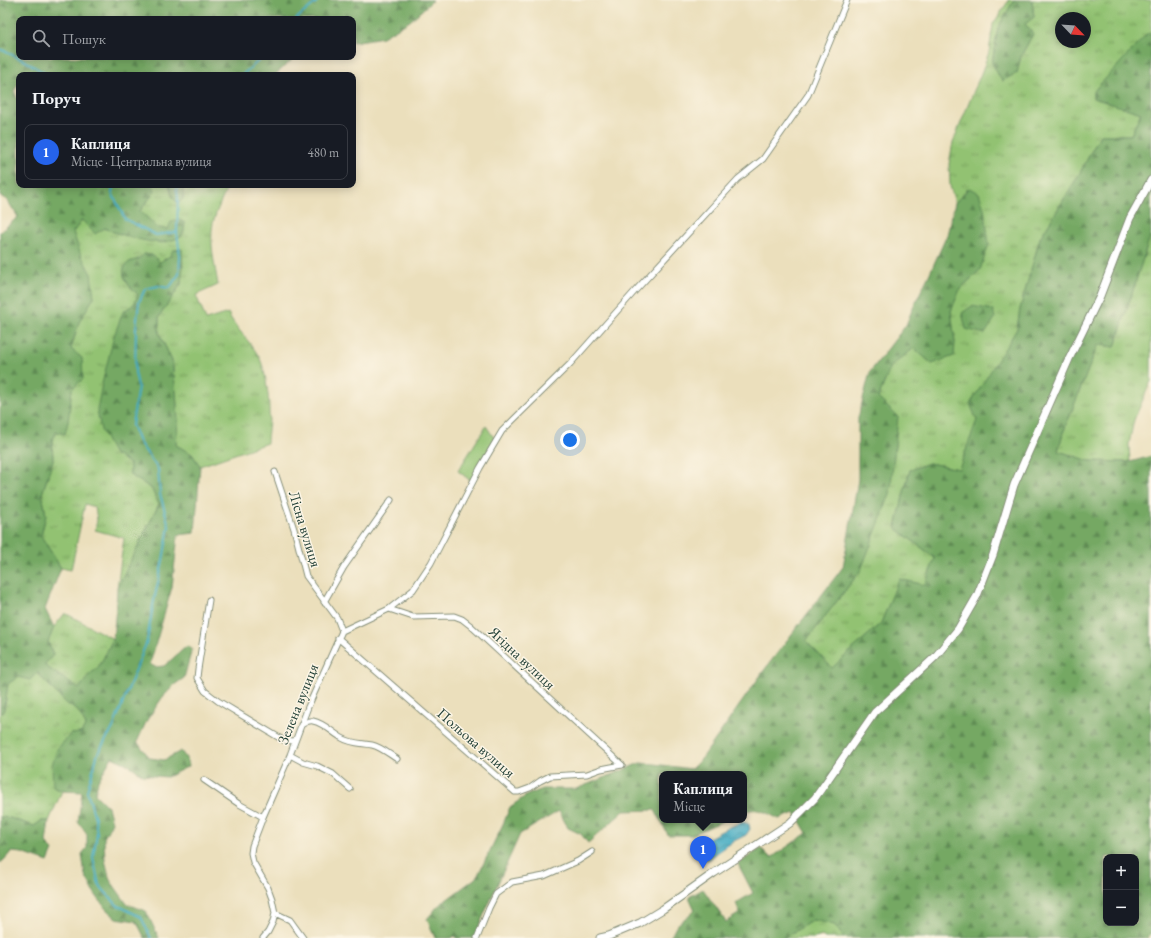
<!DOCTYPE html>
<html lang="uk">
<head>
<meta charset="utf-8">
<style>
  :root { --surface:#171b24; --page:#242831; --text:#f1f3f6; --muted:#9ea1a6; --line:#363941; --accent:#2563eb }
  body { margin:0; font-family:"EB Garamond",serif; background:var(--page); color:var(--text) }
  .controls { position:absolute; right:12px; bottom:12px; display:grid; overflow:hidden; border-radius:8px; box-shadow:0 2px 10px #0003 }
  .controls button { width:36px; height:36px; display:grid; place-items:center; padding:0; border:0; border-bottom:1px solid var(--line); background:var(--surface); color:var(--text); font:20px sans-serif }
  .compass { position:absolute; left:1055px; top:12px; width:36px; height:36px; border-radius:50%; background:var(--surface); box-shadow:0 2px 10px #0003; rotate:115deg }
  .you { position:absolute; left:570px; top:440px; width:14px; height:14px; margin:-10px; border:3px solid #fff; border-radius:50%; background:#1a73e8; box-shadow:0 0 0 6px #1a73e833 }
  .badge { display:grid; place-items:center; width:26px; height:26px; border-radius:50%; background:var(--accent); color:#fff; font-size:13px; font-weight:700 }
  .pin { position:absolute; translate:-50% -33px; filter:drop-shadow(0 1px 2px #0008) }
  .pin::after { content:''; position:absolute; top:21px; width:14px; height:12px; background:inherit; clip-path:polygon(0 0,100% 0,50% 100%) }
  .popup { position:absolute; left:659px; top:771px; width:88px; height:52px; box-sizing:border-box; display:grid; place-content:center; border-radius:8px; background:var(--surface); filter:drop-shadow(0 1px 3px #0005); font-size:13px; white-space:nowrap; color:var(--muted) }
  .popup b { font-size:15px; color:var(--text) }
  .popup::after { content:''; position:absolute; left:50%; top:100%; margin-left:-8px; border:8px solid transparent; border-top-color:var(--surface) }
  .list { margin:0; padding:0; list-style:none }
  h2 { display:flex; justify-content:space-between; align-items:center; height:52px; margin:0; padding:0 16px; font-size:17px }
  h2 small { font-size:13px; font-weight:400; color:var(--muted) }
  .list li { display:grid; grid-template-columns:26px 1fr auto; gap:12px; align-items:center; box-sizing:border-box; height:56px; margin:0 8px 8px; padding:0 8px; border:1px solid var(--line); border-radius:8px }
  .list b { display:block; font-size:15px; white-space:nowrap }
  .list p { margin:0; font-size:13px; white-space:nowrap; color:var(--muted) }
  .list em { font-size:13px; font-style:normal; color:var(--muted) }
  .icon { flex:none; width:22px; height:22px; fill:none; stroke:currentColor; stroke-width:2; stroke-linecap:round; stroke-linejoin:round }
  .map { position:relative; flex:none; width:1151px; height:938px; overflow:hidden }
  .search { position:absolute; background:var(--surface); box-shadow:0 2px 10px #0003; left:16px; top:16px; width:340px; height:44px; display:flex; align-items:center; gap:10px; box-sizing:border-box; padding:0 14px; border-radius:8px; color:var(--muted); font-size:15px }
  .panel { position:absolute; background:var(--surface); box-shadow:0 2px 10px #0003; left:16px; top:72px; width:340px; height:116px; border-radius:8px }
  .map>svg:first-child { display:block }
  .grass { fill:url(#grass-tufts); stroke:#588053; fill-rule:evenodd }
  .forest { fill:url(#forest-firs); stroke:#4a724c; fill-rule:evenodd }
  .green { fill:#92c272; stroke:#588053 }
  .water { fill:url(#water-waves); stroke:#31747b }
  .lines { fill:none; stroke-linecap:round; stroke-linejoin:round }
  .stream { stroke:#43abc2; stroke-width:2 }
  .street-casing { stroke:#858e78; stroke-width:7 }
  .secondary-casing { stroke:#858e78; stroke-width:9 }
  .street { stroke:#fff; stroke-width:5 }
  .secondary { stroke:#fff; stroke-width:7 }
  .labels { text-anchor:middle; stroke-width:3; stroke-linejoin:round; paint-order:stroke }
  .street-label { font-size:15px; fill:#1f3d34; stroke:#fcf5e5 }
</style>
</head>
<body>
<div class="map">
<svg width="1151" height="938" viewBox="0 0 1151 938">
  <defs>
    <pattern id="grass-tufts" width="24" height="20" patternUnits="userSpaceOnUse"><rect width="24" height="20" fill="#92c272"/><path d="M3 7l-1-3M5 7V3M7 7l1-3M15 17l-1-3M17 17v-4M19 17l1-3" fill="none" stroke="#779f5e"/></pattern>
    <pattern id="forest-firs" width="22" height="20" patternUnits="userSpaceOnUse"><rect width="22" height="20" fill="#75a864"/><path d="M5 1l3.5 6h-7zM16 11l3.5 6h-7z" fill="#5f8a53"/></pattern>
    <pattern id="water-waves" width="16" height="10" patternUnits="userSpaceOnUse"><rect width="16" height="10" fill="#43abc2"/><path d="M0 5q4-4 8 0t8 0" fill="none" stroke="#378c9e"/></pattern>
  </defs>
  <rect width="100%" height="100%" fill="#fcf5e5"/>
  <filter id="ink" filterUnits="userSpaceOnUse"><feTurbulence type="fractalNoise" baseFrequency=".025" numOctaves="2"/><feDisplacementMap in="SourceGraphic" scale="8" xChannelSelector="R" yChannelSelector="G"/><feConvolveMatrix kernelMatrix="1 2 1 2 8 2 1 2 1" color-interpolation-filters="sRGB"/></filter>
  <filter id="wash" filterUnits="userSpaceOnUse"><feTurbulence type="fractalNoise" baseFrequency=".012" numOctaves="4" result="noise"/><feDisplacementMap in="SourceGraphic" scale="16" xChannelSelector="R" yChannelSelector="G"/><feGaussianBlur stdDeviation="0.9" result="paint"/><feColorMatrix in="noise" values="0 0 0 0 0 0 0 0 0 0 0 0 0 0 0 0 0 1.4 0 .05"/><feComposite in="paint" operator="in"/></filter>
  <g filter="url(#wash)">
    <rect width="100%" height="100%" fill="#ebdfbc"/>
    <path class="grass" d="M1009 0H1014L998 28 992 63 1002 81 1017 73 1021 56 1033 34 1025 24 1034 17 1032 0H1151V35L1148 34 1093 92V98L1141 112 1131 135H1100L1080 173 1040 238 1020 309 1017 329 1005 349 959 469 929 463 910 470 904 492 896 528 935 558 925 585 899 579 881 623 832 668 806 641 861 570 878 398 891 366 914 348 932 364 955 343 951 311 960 289 980 270 968 188 955 203 950 186 949 164 953 142 982 71 989 52 993 24ZM1061 18H1085V42H1061Z
      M153 185H169L172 196 183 199V185H211L212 186 214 185H228C224 196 216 211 213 223 209 243 215 265 218 285L196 295 206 320 228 313C236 329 249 340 258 355 266 368 270 403 269 418 269 426 267 434 267 443L200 466 192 454 175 445 178 421 176 392 172 361 159 333V317L181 284 170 256 160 263 152 255 144 254C142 256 139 259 136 260 134 261 130 261 128 263 116 273 131 288 138 295L134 304 123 312 113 453 130 464V475L151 488 159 504 117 588 124 538 95 530 97 520 95 507 85 504 71 570 61 568 41 536 46 515 42 494 53 460 52 440 56 432 65 433 72 389 71 349 79 322 94 297 73 232 82 220 117 233 145 240 162 243 181 237 184 231 158 228 140 211 155 191Z
      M1151 233V381L1134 420 1129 444 1130 462 1090 461 1058 451 1063 433 1098 344 1115 347Z
      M65 613 113 639 99 667 89 675 79 690 44 665 53 655 48 642 54 627Z
      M37 672 66 703 78 711 86 725 81 733 71 734 53 787 62 791 49 821H41L34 826 10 818 0 817V712L3 713 6 699 7 684 18 677Z
      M813 920 835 925 844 938H825L822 936 815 938H784Z"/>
    <path class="forest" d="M0 0H433L410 21 383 37 353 42V19H19V57H295L275 75H19V82L14 91 19 103V185H153L155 191 140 211 158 228 168 229 171 222 179 219 185 223 184 231 181 237C175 239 169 242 163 242 150 244 117 234 105 228L95 234 82 220 73 232 80 253 91 274 94 297 79 322 71 349 82 358 83 379 72 389 68 422 65 434 56 432 52 440 53 460 42 494 46 515 41 536 61 568 45 609 54 627 48 642 53 655 44 665 79 689 89 675 99 667 113 639 116 607 117 588 159 504 151 488 130 475V464L113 453 101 430 97 410 102 384 114 336 123 312 134 304 138 295C131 287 116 274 128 263 130 261 134 261 136 260 139 259 142 256 144 254L152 255 160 262 170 256 173 250 182 249 183 267 181 284 159 317V333L172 361 176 392 178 422 176 445 192 454 200 466 195 533 178 535 172 587 150 664 155 667 164 666 187 646 192 649 184 678 174 685 162 698 147 720 137 742 150 758 164 760 181 751 188 761 189 766 167 777 143 775 129 765 112 757 98 781 95 794 108 807 112 822 104 838 105 860 110 880 127 904 146 911 159 938H145L136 921 116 918 106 909 95 894 85 875 82 854 87 848V834L78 822 82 792 62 791 53 787 52 765 57 749 71 734 81 733 86 725 78 711 66 703 37 673 30 680 18 677 8 684 6 699 3 713 0 712V232L18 217 7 200 0 196Z
      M1014 0H1032L1034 17 1025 24 1033 34 1021 56 1017 73 1002 81 992 63 998 28Z
      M1148 33 1151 35V233L1115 347 1098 345 1063 433 1058 451 1090 461 1130 462 1151 456V933L1148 938H844L835 925 813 920 784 938H670L677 925 695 910 689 897 703 889 726 922 740 913 736 903 753 893 738 864 761 848 771 858 807 833 795 813 779 819C767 813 757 806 744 812V774H662V820H725L691 835H668L655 810 624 811 588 843 581 834 568 828 559 811 520 834 482 919 475 938H456L455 936 450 938H435L427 919 438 906 477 877 504 822 510 807 527 795 543 789H576L640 763 655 764 691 769 703 757 765 669 843 567 858 480V418L870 372 906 325 914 305 929 275 947 235 955 203 969 188 979 193 984 208 989 244 980 270 960 289 951 311 955 343 954 356 932 364 914 348 891 366 878 398 898 417 890 494 861 570 806 641 832 668 881 623 899 579 925 585 935 558 896 528 904 492 910 470 929 463 959 469 977 420 970 404 1017 329 1020 309 1040 238 1080 173 1100 135H1131L1141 113 1093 98V92ZM1106 857H1136V923H1106Z
      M169 185H183V199L178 204 172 196Z
      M972 306 993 310 995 318 985 334 966 329 962 313Z
      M0 817 10 818 34 826 41 821H49L46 843 53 850 48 862 22 853 11 852 4 860 0 863Z"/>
    <path class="green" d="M486 426 495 439 471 481 458 471Z"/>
    <path class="water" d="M743 822 749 824 750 829 746 835 734 841 707 860 700 856 698 849 707 839 729 827Z"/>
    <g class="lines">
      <path class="stream" d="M296 19 319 0
        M0 49 25 61 48 75
        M242 75 263 57
        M113 185 112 193 125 219 156 235 177 232 180 256 179 274 169 288 158 286 145 289 139 302 136 328 135 372 138 386 132 425 139 442 158 469 160 494 169 526 163 560 153 605 147 641 113 728 98 753 87 791 95 818 97 834 93 857 99 885 117 905 141 917 151 938
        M176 185 178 197 177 232"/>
    </g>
  </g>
  <g filter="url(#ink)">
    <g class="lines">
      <defs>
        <path id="street" d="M275 472 294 529 306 576 337 618 342 631
          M209 600 198 669 197 678 205 691 218 701 283 740 294 741
          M324 602 344 567 391 500
          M389 609 413 617 454 616 462 619 471 626 622 765
          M338 638 515 792H519L530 788 540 781 550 776 587 774 601 769 622 765
          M301 725C305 723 308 720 313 721 324 723 333 733 342 738 352 744 362 743 372 745 381 747 389 754 397 759
          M290 755 303 762 317 766 333 774 350 789
          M204 780 239 804 263 817
          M275 913 290 920 303 938
          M263 938 268 932 273 922 275 913 272 899 268 888 253 862 251 853 252 846 263 817 290 755 308 707 342 631 389 609 413 590 431 563 480 468 502 431 570 364 635 291 738 179 763 159 808 95 847 0
          M477 938 489 908 496 894 512 882 544 876 578 861 592 852"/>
        <path id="secondary" d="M600 938 609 936 640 923 663 909 714 873 790 823 815 798 875 712 935 657 958 629 977 596 993 555 1014 485 1069 359 1100 296 1130 218 1151 180"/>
      </defs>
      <use href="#street" class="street-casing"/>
      <use href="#secondary" class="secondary-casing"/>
      <use href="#street" class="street"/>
      <use href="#secondary" class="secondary"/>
    </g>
  </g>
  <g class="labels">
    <g class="street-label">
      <text transform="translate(305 529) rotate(73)" y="5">Лісна вулиця</text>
      <text transform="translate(522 658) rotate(43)" y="5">Ягідна вулиця</text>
      <text transform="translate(298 704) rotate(-68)" y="5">Зелена вулиця</text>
      <text transform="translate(476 743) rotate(41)" y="5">Польова вулиця</text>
    </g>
  </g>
</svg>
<div class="controls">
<button>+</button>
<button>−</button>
</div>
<svg class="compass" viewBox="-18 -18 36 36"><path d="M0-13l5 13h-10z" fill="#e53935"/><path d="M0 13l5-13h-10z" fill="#9ea1a6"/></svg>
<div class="you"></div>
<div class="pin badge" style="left:703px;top:869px">1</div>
<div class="popup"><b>Каплиця</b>Місце</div>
<div class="search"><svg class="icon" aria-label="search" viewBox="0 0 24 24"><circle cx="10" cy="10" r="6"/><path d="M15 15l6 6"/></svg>Пошук</div>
<section class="panel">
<h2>Поруч<small></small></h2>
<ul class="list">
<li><span class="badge">1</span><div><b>Каплиця</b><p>Місце · Центральна вулиця</p></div><em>480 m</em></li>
</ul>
</section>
</div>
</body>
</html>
